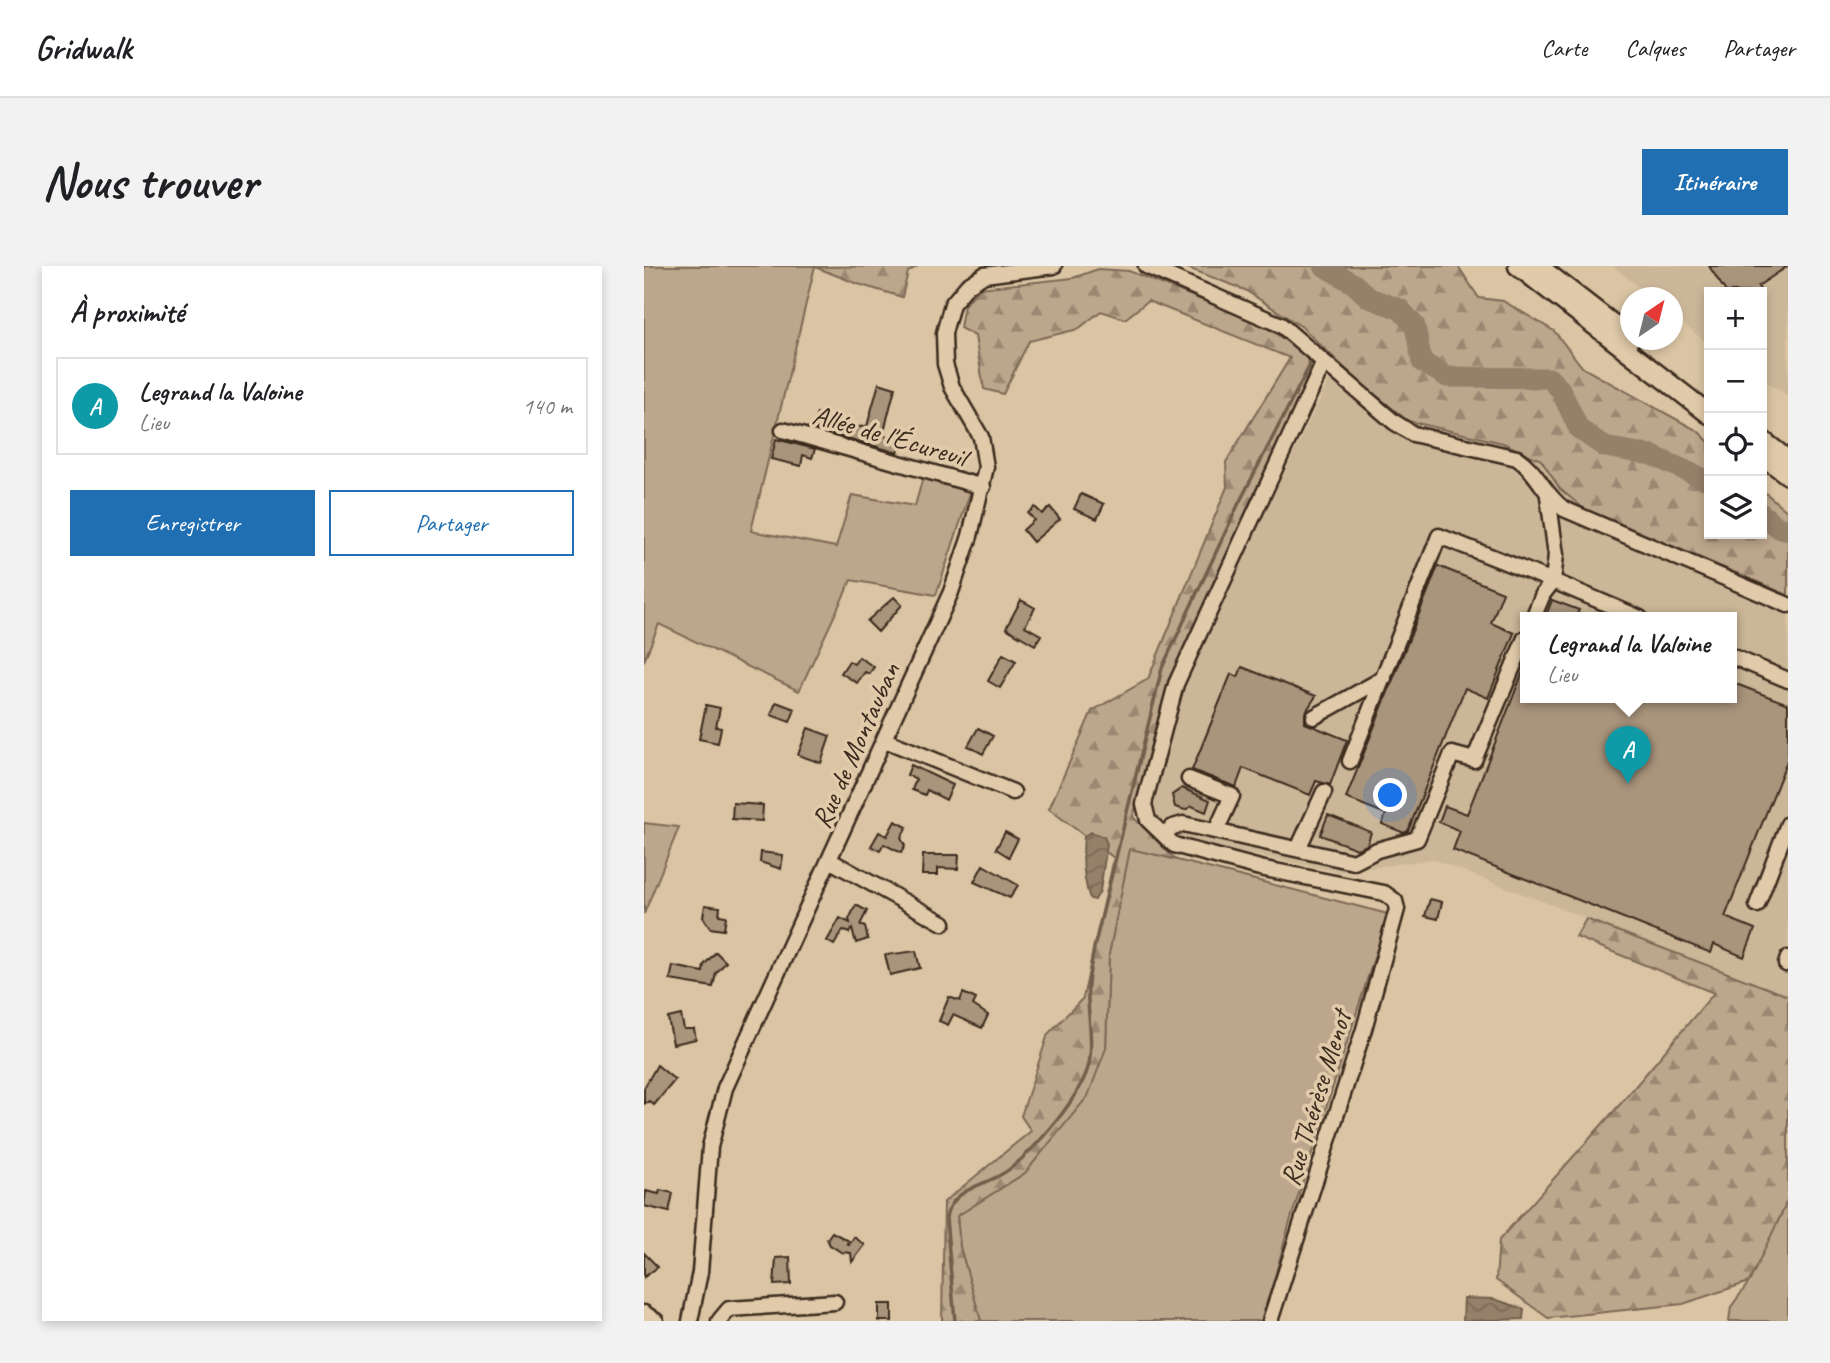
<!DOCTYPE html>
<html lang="fr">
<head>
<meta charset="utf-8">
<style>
  :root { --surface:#fff; --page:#f2f2f2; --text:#202124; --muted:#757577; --line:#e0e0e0; --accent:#1f6fb2 }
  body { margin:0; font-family:Caveat,sans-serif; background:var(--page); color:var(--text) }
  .controls { position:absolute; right:21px; top:21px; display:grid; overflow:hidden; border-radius:0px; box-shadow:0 4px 10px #0003 }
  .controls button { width:63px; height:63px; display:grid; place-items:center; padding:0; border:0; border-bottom:2px solid var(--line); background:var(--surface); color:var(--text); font:35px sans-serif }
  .compass { position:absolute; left:976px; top:21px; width:63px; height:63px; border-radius:50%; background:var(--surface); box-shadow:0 4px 10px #0003; rotate:35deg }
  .you { position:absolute; left:747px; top:530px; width:24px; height:24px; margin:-18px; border:5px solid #fff; border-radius:50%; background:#1a73e8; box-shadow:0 0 0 10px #1a73e833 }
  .badge { display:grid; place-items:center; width:46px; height:46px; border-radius:50%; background:var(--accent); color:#fff; font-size:23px; font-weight:700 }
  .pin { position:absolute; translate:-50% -58px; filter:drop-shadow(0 2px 4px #0008) }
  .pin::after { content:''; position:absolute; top:37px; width:24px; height:21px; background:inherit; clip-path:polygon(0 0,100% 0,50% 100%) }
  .popup { position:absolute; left:876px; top:346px; width:217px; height:91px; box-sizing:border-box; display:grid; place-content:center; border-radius:0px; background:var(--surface); filter:drop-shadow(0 2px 5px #0005); font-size:23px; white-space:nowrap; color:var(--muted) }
  .popup b { font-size:26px; color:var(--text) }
  .popup::after { content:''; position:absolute; left:50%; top:100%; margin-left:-14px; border:14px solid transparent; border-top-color:var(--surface) }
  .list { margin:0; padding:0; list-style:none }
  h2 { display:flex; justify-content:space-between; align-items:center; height:91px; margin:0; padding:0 28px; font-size:30px }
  h2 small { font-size:23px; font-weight:400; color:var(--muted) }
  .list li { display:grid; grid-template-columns:46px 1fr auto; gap:21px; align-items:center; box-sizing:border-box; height:98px; margin:0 14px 14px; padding:0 14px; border:2px solid var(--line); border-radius:0px }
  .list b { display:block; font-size:26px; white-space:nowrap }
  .list p { margin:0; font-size:23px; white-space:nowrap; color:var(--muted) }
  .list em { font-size:23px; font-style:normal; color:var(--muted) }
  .actions { display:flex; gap:14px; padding:21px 28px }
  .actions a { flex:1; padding:16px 0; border:2px solid var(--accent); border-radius:0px; text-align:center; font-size:24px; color:var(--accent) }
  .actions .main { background:var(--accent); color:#fff }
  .icon { flex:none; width:38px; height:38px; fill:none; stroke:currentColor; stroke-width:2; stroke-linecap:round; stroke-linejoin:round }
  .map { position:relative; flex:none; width:1144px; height:1055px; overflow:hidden; border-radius:0px }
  header { display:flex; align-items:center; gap:42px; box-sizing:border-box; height:98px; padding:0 35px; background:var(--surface); border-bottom:2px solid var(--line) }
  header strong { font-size:33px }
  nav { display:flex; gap:38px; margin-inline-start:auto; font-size:24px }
  .intro { display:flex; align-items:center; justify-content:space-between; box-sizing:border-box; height:168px; padding:0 42px }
  h1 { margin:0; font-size:49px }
  .button { padding:18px 32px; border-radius:0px; background:var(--accent); color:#fff; font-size:24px; font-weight:700 }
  main { display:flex; gap:42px; padding:0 42px }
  aside { flex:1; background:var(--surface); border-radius:0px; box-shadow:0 4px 10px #0003 }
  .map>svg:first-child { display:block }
  .built { fill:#cbb698; fill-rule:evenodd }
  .grass { fill:#bda78c; stroke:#7c6855; stroke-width:2 }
  .forest { fill:url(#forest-firs); stroke:#7c6855; stroke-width:2 }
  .water { fill:url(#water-waves); stroke:#715e4c; stroke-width:2 }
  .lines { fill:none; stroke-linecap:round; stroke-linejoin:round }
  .stream { stroke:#715e4c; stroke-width:3.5 }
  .river { stroke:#95806a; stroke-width:21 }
  .building { fill:#a9947b; stroke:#3b2a1e; stroke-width:2 }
  .minor-casing { stroke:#3b2a1e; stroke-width:19 }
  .major-casing { stroke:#3b2a1e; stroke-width:23 }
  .minor { stroke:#e1caaa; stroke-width:14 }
  .major { stroke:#e1caaa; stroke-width:18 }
  .labels { text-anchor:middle; stroke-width:7; stroke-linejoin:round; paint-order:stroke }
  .street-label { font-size:28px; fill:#3b2a1e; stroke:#e1caaa }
</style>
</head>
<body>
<header>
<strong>Gridwalk</strong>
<nav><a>Carte</a><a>Calques</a><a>Partager</a></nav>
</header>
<div class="intro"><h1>Nous trouver</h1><a class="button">Itinéraire</a></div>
<main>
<aside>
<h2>À proximité<small></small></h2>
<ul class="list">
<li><span class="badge" style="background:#0f9aa8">A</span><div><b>Legrand la Valoine</b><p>Lieu</p></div><em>140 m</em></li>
</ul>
<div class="actions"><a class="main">Enregistrer</a><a>Partager</a></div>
</aside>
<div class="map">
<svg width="1144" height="1055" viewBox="0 0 1144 1055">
  <defs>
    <pattern id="forest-firs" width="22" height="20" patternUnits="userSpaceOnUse" patternTransform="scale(1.75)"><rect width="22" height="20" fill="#bda78c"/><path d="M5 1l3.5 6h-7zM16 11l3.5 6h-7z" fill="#9b8872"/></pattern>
    <pattern id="water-waves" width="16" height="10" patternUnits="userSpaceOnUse" patternTransform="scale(1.75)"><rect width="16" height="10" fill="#95806a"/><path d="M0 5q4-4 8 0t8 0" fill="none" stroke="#7b6957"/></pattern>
  </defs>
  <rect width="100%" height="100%" fill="#dac4a4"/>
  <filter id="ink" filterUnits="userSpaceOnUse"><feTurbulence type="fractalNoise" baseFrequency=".0143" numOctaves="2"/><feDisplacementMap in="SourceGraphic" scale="14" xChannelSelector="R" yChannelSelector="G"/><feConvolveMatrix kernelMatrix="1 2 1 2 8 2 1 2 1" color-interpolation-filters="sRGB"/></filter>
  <g filter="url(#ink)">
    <path class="built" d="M969 0H1144V130L1118 113V26H1065V79L1029 49 1028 32 1007 31Z
      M694 96 712 113 811 167 859 177 897 194 916 223 939 242 1144 329V730L788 593 695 606 539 574 525 555 517 554 509 545 508 533 536 421ZM881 352H1087V432H881Z"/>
    <path class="grass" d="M0 0H171L107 265 192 281 208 229 271 240 279 211 327 224 292 329 207 314 155 425 15 358 0 395Z
      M0 557 35 561 0 648Z
      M486 582 744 648 645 959 619 1055H337L316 981 313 950 381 907 462 782 465 688Z
      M1144 934V1055H1085L1087 1041 1105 1016Z"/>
    <path class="forest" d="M274 0 264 6 258 31 214 18 171 1Z
      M539 0H814L835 32 859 35 910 65 939 102 1054 165 1065 176V268H1118V224L1144 246V329L939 242 916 223 897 194 859 177 764 155 712 113 658 61 601 24Z
      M454 3 485 5 618 58 661 88 668 107 530 405 489 551 531 593 486 583 465 688 462 782 444 830 381 907 313 950 316 981 337 1055H298L300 936 387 865 377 850 404 768 439 732 470 592 405 543 448 445 504 413 583 221 582 196 646 92 504 35 481 53 457 45 434 63 385 75 359 128 340 123 331 70 316 62 320 39 336 22 429 12Z
      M942 653 1144 730V934L1105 1016 1039 1038 904 1052 852 1014 855 974 979 835 1070 727 932 671Z"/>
    <path class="water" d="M447 566 460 571 463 578 456 625 451 634 446 633C439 613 438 592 440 570Z
      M820 1032 850 1033 880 1043 879 1053 819 1055Z"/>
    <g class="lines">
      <path class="stream" d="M311 1055 302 952C309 919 344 921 367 902 392 882 428 840 441 810 453 784 442 748 444 719 445 707 448 694 450 682L518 402 595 237 668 95"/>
      <path class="river" d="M680 0 710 18 725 32 756 43 771 60 778 96 803 111 905 112 916 123 935 163 961 181 1007 189 1065 215
        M1118 248 1136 263 1144 262"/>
    </g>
    <path class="building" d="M1065 0H1144L1114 20 1117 26H1082Z
      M235 117 251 122 239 169 258 174 254 187 169 162 173 147 215 161 223 160Z
      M132 173 171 183 168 192 159 189 157 200 127 193Z
      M437 228 460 238 453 253 430 243Z
      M391 241 398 248 406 241 416 253 389 276 379 264 390 254 384 247Z
      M794 300 859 326 847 357 870 367 844 432 821 422 764 565 760 567 738 558 742 548 702 532Z
      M250 331 258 339 234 366 223 355Z
      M377 334 391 342 381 360 397 369 391 379 362 362Z
      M908 334 935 344 931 352H901Z
      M359 388 372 395 356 422 344 415Z
      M215 391 230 401 225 408 221 406 213 417 197 407 205 395 210 398Z
      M598 401 672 430 661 447V457L703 474 686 519 672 515 666 529 599 502 592 521 548 504 587 408 594 411Z
      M880 403 881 432H1087V416L1144 438V492L1081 651 1111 663 1100 691 1070 678 1067 687 809 584 816 565 795 556 801 540 823 548Z
      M132 436 151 443 146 456 127 449Z
      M62 439 76 442 72 461 77 462 74 477 55 473Z
      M164 462 186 470 177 497 154 489Z
      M334 462 349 470 339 488 324 480Z
      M267 499 309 519 302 534 283 524 281 529 268 524 272 513 263 509Z
      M538 522 566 534 562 546 548 540 541 544 531 541 528 529Z
      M89 537 119 539 118 555 88 553Z
      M684 549 727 566 723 579 713 583 676 569Z
      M251 555 263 561 257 572 261 580 257 587 240 578 236 585 227 580 235 566 243 570Z
      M361 566 374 573 365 591 352 583Z
      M117 586 139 589 137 603 116 596Z
      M279 589H315L314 603 294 602V609H278Z
      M339 599 374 619 366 632 330 616Z
      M786 633 798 636 794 653 781 650Z
      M61 639 76 641 75 649 82 650 80 664 66 662 59 651Z
      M212 639 223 645 216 659 221 661 224 673 212 677 208 663 205 667 199 664 190 679 183 675 196 652 206 657 205 653Z
      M272 685 276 702 246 709 241 689Z
      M72 686 82 696 72 707 69 721 26 714 29 700 59 706 60 699Z
      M319 727 332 733 329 739 344 749 338 762 309 749 304 759 295 755 305 731 316 735Z
      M37 749 40 763H50L52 773 29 778 24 752Z
      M13 799 31 814 10 839 5 835 0 838V822Z
      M16 924 29 927 25 946 0 940 2 925 15 928Z
      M188 966 205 975 203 977 205 979 210 971 221 979 208 996 207 987 197 986 186 979 183 973Z
      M0 987 14 1001 0 1011Z
      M146 991 147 1018 130 1019 132 992Z
      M235 1038H248V1055H235Z"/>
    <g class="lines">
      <defs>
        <path id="minor" d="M502 0 637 59 750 156 769 168 873 192C894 206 900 229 920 243L1144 339
          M139 164 339 221
          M904 230 912 289 909 315 996 352
          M1087 390 1144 414
          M670 451 740 412
          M241 474 369 526
          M706 495 795 270 909 315 899 328 889 352
          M545 513 588 530 572 565
          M519 568 529 561 539 558 710 596 733 584 773 573 808 488 830 494 881 372
          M654 583 680 526
          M185 594 299 657
          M1113 639 1144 558
          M1142 698 1144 692
          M0 1047 12 1055
          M46 1055 56 1006 66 881 81 822 307 326 326 270 342 201 337 171 308 121 301 98 300 67 308 38 323 20 340 9 410 0
          M75 1055 85 1043 191 1036
          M626 1055 720 763 753 643 751 635 740 627 616 602 530 579 504 554 500 538 532 418 680 96"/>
        <path id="major" d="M874 0 1065 148
          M894 0 987 72
          M1118 174 1141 192
          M1118 189 1144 209"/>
      </defs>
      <use href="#minor" class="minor-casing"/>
      <use href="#major" class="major-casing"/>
      <use href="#minor" class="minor"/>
      <use href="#major" class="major"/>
    </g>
  </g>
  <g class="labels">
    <g class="street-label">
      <text transform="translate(246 169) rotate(16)" y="10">Allée de l'Écureuil</text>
      <text transform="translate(211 479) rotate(-66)" y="10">Rue de Montauban</text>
      <text transform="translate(671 832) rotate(-73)" y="10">Rue Thérèse Menot</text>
    </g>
  </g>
</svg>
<div class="controls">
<button>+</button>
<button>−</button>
<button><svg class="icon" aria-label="locate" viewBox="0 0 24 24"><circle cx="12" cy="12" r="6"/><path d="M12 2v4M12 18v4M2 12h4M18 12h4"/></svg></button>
<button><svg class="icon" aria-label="layers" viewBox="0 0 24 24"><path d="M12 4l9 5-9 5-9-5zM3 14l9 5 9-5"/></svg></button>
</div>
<svg class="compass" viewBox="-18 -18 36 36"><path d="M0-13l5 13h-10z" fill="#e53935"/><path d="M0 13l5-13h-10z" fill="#757577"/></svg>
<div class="you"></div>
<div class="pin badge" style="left:984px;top:518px;background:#0f9aa8">A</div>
<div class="popup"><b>Legrand la Valoine</b>Lieu</div>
</div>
</main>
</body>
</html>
